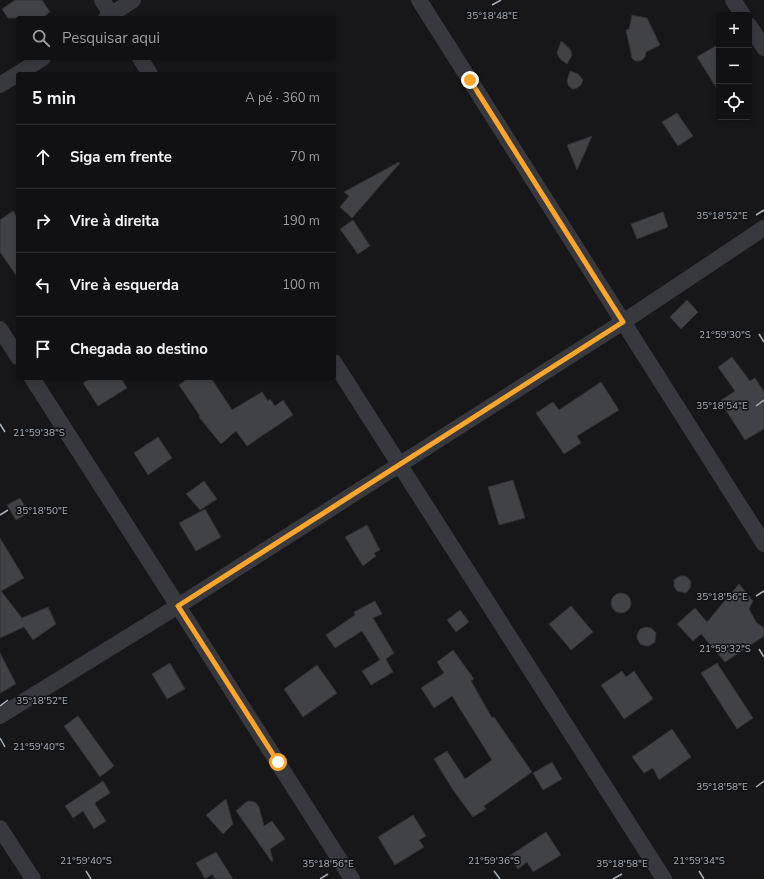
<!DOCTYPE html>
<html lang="pt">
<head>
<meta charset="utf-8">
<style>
  :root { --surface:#111113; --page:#1a1a1c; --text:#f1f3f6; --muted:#9c9da0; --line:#303133 }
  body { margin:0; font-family:"Nunito Sans",sans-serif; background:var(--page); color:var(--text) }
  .controls { position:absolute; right:12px; top:12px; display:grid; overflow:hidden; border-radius:4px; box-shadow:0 2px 6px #0003 }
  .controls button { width:36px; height:36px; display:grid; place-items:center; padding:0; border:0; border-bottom:1px solid var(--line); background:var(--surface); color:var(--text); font:20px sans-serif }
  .stop { position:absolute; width:12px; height:12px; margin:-9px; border:3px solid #fda62b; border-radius:50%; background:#fff }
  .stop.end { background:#fda62b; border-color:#fff; box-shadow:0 1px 4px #0008 }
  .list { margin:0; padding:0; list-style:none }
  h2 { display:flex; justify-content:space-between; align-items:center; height:52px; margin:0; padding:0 16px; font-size:17px }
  h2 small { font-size:13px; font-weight:400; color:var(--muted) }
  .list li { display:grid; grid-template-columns:26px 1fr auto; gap:12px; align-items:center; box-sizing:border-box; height:64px; padding:0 16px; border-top:1px solid var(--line) }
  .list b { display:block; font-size:15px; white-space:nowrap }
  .list em { font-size:13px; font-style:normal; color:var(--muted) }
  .icon { flex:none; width:22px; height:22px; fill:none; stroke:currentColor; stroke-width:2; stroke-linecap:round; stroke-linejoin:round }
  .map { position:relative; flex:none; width:764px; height:879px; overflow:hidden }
  .search { position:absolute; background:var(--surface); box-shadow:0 2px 6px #0003; left:16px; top:16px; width:320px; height:44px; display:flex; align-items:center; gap:10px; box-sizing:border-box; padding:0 14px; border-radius:4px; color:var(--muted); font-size:15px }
  .panel { position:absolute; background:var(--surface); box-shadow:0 2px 6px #0003; left:16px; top:72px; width:320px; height:308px; border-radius:4px }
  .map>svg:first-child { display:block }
  .building { fill:#414246; stroke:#313136 }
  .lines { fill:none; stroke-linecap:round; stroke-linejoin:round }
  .minor { stroke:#38393f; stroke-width:16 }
  .route { stroke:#fda62b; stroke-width:5 }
  .ticks { fill:none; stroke:#a8afba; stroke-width:1.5 }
  .ticks-label { font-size:10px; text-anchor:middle; fill:#a8afba; stroke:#121214; stroke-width:3; stroke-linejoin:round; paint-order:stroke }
</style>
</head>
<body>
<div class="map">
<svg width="764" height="879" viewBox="0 0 764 879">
  <rect width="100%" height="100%" fill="#171719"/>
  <path class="building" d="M15 0H42L50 12 42 18H8L2 9Z
    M632 15 647 18 660 45 646 52 645 57 641 61H635L632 58 626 30 629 29Z
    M561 41 570 49 571 51 572 55 567 64 560 59 557 53Z
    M719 44V92L697 57Z
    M570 71 578 74 583 80 581 85 577 88 572 89 568 85 567 81Z
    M677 113 693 136 678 146 662 122Z
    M592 136 577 170 567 145Z
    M399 162 400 163 352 218 340 207 349 196 344 192Z
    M13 211 18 219V278L0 252V220Z
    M663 212 668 227 637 239 631 224Z
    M353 220 370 246 358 254 340 229Z
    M687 300 698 312 681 329 670 317Z
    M732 357 750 381 755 378 764 392V429L745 440 720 401 735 391 718 367Z
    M91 378H121L127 388 98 406 83 383Z
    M188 378H211L232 410 262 392 268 401 270 399 275 406 283 400 293 415 247 446 236 431 221 444 199 417 200 416 179 385Z
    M601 382 619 410 577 436 581 443 564 454 536 413 553 402 559 410Z
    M158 437 172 458 148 475 134 453Z
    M513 480 525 518 499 525 488 487Z
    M204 481 217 499 200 510 186 494Z
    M20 498 29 513 16 520 7 505Z
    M205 509 221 537 196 551 179 523Z
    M367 525 380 550 374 553 376 556 363 566 345 537Z
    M0 538 24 578 1 591 22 618 48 607 56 624 33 640 24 627 0 638Z
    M680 576H685L688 578 691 582 690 588 686 593 677 591 674 586V580L678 577Z
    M739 584 753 601 749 609 756 622 764 628V636L725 662 701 634 693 641 677 624 695 608 707 622Z
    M611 603a10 10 0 1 1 20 0a10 10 0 1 1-20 0Z
    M375 601 382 614 373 618 394 653 386 659 393 672 371 685 362 671 380 660 362 631 335 648 326 635 355 615 354 612Z
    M571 606 593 632 571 650 549 624Z
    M460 610 469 622 456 632 447 620Z
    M646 627 651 628 656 633 655 642 649 646H646L640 644 637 638V635L640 629Z
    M453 650 474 679 471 681 492 718 494 717 532 772 484 806 486 809 473 817 453 790 434 759 447 751 465 779 492 760 452 696 434 708 421 688 444 673 437 662Z
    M0 653 16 684 0 693Z
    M170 663 185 689 167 699 152 674Z
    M717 663 753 718 737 729 701 673Z
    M317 665 337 693 303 717 284 689Z
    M622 671 626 677 634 671 653 699 624 719 601 685Z
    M78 716 114 766 100 777 64 726Z
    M672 729 691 757 659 780 653 768 644 773 632 757Z
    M552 762 562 779 543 790 533 773Z
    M103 781 110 793 96 802 95 804 106 821 94 829 83 811 73 818 65 806Z
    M226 799 233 824 223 834 206 815Z
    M249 801 255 802 259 807 264 826 272 821 285 839 270 849 273 861 272 862 236 811 246 802Z
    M413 815 426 836 419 840 424 847 395 865 378 837Z
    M546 832 561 855 533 872 527 862 518 869 509 856Z
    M216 852 233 879H215L212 874 205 879 196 863Z"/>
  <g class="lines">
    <path class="minor" d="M102 0 114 18
      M419 0 764 544
      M733 0 743 15
      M106 18 133 0
      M749 25 764 48
      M140 58 150 74
      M0 85 43 58
      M0 329 18 357
      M334 362 664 879
      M32 378 178 606 352 879
      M0 716 178 606 623 322 764 228
      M0 828 33 879"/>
  </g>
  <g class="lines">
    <path class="route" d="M278 762 178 606 623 322 470 80"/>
  </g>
  <path class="ticks" d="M492 5 501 0M756 215 764 210M759 334 764 342M756 406 764 400M0 424 5 432M0 515 8 510M756 596 764 591M759 649 764 657M0 706 8 700M0 738 5 747M756 787 764 781M86 871 91 879M494 871 500 879M699 871 704 879M320 879 328 874M613 879 622 874"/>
  <g class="ticks-label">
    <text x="492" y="19">35°18'48"E</text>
    <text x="722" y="219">35°18'52"E</text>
    <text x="725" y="338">21°59'30"S</text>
    <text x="722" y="409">35°18'54"E</text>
    <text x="39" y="436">21°59'38"S</text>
    <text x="42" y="514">35°18'50"E</text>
    <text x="722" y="600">35°18'56"E</text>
    <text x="725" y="652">21°59'32"S</text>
    <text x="42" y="704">35°18'52"E</text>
    <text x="39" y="750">21°59'40"S</text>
    <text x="722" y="790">35°18'58"E</text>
    <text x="86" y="864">21°59'40"S</text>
    <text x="494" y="864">21°59'36"S</text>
    <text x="699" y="864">21°59'34"S</text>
    <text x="328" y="867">35°18'56"E</text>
    <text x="622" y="867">35°18'58"E</text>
  </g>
</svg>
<div class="controls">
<button>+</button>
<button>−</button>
<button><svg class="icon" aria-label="locate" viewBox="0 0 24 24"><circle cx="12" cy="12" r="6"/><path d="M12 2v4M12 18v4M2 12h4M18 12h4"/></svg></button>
</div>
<div class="stop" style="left:278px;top:762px"></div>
<div class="stop end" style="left:470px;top:80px"></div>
<div class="search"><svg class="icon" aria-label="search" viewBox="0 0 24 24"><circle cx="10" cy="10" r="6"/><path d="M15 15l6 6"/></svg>Pesquisar aqui</div>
<section class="panel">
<h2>5 min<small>A pé · 360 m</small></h2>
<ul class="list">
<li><svg class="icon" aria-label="ahead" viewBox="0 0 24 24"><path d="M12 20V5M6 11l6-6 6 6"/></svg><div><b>Siga em frente</b></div><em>70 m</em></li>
<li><svg class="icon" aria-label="right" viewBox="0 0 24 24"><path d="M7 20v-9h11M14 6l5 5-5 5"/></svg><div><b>Vire à direita</b></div><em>190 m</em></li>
<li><svg class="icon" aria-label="left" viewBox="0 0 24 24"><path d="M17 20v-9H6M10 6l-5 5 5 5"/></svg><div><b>Vire à esquerda</b></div><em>100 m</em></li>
<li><svg class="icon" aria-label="arrive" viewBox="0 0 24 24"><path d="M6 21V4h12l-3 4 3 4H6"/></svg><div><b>Chegada ao destino</b></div></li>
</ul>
</section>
</div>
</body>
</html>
